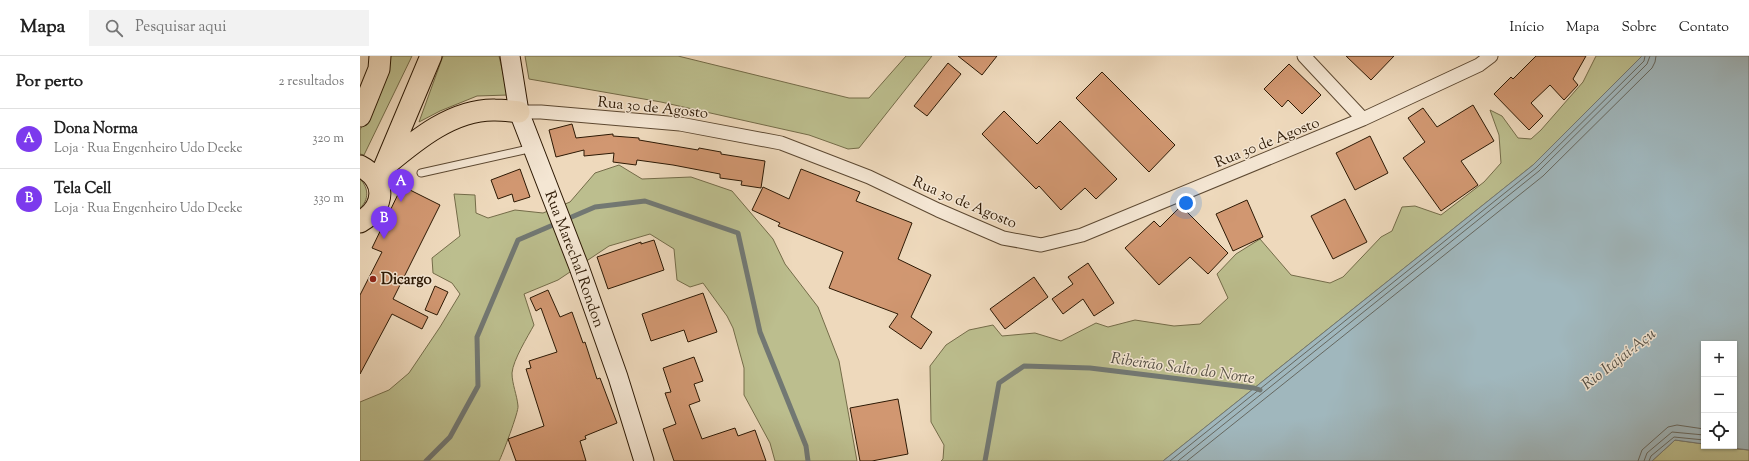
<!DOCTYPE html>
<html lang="pt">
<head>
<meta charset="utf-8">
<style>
  :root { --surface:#fff; --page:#f2f2f2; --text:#222; --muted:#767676; --line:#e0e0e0; --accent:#7c3aed }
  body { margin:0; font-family:"Sorts Mill Goudy",serif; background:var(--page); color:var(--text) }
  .controls { position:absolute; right:12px; bottom:12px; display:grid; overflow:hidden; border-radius:0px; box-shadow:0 1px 3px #0004 }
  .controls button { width:36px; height:36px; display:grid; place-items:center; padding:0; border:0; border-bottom:1px solid var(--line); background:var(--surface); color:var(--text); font:20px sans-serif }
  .you { position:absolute; left:826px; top:147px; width:14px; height:14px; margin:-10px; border:3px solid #fff; border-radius:50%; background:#1a73e8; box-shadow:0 0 0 6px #1a73e833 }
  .badge { display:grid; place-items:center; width:26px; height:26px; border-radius:50%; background:var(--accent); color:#fff; font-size:13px; font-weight:700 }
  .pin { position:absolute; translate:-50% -33px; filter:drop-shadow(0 1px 2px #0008) }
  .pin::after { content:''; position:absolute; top:21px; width:14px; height:12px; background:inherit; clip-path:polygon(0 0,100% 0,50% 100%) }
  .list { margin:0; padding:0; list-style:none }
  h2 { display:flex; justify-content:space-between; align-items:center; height:52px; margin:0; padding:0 16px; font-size:17px }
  h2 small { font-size:13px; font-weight:400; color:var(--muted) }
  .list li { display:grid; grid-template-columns:26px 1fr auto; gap:12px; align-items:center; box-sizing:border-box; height:60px; padding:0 16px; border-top:1px solid var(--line) }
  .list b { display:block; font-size:15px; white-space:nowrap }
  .list p { margin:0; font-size:13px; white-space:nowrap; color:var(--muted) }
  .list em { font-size:13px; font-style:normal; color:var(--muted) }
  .icon { flex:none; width:22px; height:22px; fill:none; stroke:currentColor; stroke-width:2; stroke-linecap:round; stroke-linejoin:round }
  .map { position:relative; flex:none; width:1389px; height:405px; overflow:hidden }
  header { display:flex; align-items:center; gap:24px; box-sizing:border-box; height:56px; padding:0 20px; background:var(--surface); border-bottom:1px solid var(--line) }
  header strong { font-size:19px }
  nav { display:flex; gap:22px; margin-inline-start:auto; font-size:14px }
  .search { width:280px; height:36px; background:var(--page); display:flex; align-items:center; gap:10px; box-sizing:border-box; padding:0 14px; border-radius:0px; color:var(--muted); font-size:15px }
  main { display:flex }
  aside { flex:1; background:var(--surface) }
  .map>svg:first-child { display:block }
  .green { fill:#bcbe8e; stroke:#746c49 }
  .water { fill:#a0b7bd; stroke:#727873 }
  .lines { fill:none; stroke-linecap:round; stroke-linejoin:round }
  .shore { stroke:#666860; stroke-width:1 }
  .stream { stroke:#727873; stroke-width:5 }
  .building { fill:#d19771; stroke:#2d1904 }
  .service-casing { stroke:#5d4932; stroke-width:9 }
  .minor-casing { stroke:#5d4932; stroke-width:15 }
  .secondary-casing { stroke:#2d1904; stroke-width:21 }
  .primary-casing { stroke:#2d1904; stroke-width:23 }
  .service { stroke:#f4e6d3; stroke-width:7 }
  .minor { stroke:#f4e6d3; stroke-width:13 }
  .secondary { stroke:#f4e6d3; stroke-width:19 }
  .primary { stroke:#eed9bc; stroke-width:21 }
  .poi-dot { fill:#8f2418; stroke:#f4e6d3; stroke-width:1.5 }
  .labels { text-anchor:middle; stroke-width:3; stroke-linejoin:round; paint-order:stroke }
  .street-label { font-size:15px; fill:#2d1904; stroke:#f4e6d3 }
  .poi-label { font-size:15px; font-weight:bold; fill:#2d1904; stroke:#f4e6d3; text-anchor:start }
  .water-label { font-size:16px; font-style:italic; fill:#555045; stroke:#f4e6d3 }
</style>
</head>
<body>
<header>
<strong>Mapa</strong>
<div class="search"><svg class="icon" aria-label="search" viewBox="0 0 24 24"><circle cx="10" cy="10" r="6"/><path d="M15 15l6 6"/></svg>Pesquisar aqui</div>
<nav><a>Início</a><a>Mapa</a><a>Sobre</a><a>Contato</a></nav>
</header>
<main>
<aside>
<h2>Por perto<small>2 resultados</small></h2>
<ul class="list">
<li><span class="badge">A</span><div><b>Dona Norma</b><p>Loja · Rua Engenheiro Udo Deeke</p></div><em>320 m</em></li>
<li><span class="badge">B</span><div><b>Tela Cell</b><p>Loja · Rua Engenheiro Udo Deeke</p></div><em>330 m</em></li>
</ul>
</aside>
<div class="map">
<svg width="1389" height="405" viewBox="0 0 1389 405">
  <rect width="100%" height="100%" fill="#eed9bc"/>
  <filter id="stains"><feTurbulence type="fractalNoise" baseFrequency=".005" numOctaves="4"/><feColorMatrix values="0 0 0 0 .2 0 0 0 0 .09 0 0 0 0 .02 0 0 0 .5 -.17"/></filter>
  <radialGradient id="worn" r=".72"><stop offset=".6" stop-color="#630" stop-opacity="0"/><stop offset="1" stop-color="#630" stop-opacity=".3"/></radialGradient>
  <path class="green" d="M27 0H52L4 99 0 98V74L26 18Z
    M83 0H139L148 39 117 40 80 55 59 66Z
    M165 0H318L489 42H509L546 0H572L499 92 488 93 449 79 301 46 169 23Z
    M1236 0H1282L1173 109 803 405H581L583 403 584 389 571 366 570 310 586 289 609 274 633 269 642 280 675 277 701 285 736 267 748 271 775 264 814 270 840 268 868 242 857 218 876 198 900 183 931 219 970 227 983 221 1021 181 1032 175 1042 151 1055 150 1081 159 1124 126 1141 107 1139 79 1130 54 1142 60 1158 82 1171 83 1181 74 1223 26Z
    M259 109 282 123 331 121 372 135 413 183 425 208 458 251 479 305 497 405H415L410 387 384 339V312L373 272 367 260 343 227 330 231 317 224 314 193 290 178 249 190 198 224 164 238 174 269C168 280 153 304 152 317 152 328 157 339 158 350 159 355 142 400 139 405H0V346L29 334 49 317 80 271 100 238 92 227 73 217 72 202 100 180 94 138 115 139 116 157 128 162 155 154 183 157 210 146 235 117Z
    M0 123C9 132 9 144 0 152Z
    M1315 384 1344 388V390L1389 394V405H1292Z"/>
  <path class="water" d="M1282 0H1389V394L1356 390H1374V288H1344V388L1315 384 1292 405H803L1173 109Z"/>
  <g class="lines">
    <path class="shore" d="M810 405 1176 112 1284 5 1285 0
      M818 405 1179 115 1287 8 1290 0
      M827 405 1183 120 1292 12 1295 6 1296 0
      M1278 405 1282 394 1308 371 1317 369 1344 373
      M1284 405 1287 397 1312 376 1344 379
      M1289 405 1291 400 1314 381 1344 384"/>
    <path class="stream" d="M66 405 90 381 118 330 117 281 158 184 235 151 285 145 378 177 400 276 446 390 448 405
      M625 405 639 327 664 310 730 312 894 332 900 334"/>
  </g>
  <path class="building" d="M598 0H637L622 19Z
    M986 0H1034L1011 24Z
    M1176 0H1226L1213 23 1218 29 1204 44 1190 29 1171 47 1183 60 1169 74 1134 38 1151 21 1153 23Z
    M588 7 601 18 567 60 554 50Z
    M929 8 961 39 942 58 928 44 922 51 904 33Z
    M742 16 815 89 789 116 716 42Z
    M1113 49 1134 85 1101 105 1118 129 1081 155 1043 102 1065 86 1048 62 1063 52 1077 71Z
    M644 55 677 88 700 65 757 123 736 143 725 132 701 154 679 130 676 133 622 78Z
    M212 68 216 82 253 78V80L279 82V84L338 94 339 92 361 96V98L405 105 401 132 381 129 382 125 360 122V118L313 109 277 104 276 109 253 106 254 97 224 100V94L196 101 189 74Z
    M1010 80 1028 117 995 134 976 97Z
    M160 113 170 141 154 146 152 138 138 143 131 124Z
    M441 113 500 136 496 145 552 167 538 203 571 219 551 261 572 276 561 293 529 271 538 258 469 232 483 196 418 170 420 167 392 154 403 131 429 143Z
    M42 130 80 149 33 243 68 261 62 273 32 258 0 318V239L22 196 12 192Z
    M985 143 1007 186 973 203 951 160Z
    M887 144 903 181 873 195 856 158Z
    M821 150 868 197 848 218 830 201 799 229 765 192 794 165 800 171Z
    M294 184 304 214 248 233 237 201 281 186V188Z
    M728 207 754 247 734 260 723 243 703 258 692 243 713 228 708 221Z
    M674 221 688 241 645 273 630 253Z
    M75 230 88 236 77 259 65 254Z
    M188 234 200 261 212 256 223 287 225 286 237 323 240 322 257 367 225 380 226 383 220 385 226 405H156L148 383 184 370 166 313 171 312 169 305 197 296 181 252 176 255 170 242Z
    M343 237 357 276 328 286 324 274 291 285 282 258Z
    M334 301 343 325 334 328 340 345 329 349 342 383 375 372 378 380 395 374 406 405H314L303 373 316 368 305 337 311 336 303 312Z
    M538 343 548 398 512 405H500L490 352Z"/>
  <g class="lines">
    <defs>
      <path id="service" d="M61 117 173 92"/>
      <path id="minor" d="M944 0 1003 63
        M159 56H181L320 68 421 87 509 121 578 154 643 182 681 189 722 179 1003 63 1119 9 1131 0"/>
      <g id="secondary">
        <path id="s1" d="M150 0 159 56 219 211 258 321 284 405"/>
      </g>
      <path id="primary" d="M0 60 19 13 20 0
        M26 109C56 84 93 53 135 54 143 54 151 55 159 56
        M0 110C27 124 26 151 0 166
        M18 126 71 0"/>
    </defs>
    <use href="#service" class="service-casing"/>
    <use href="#minor" class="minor-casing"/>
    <use href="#secondary" class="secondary-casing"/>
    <use href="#primary" class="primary-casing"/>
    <use href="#service" class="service"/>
    <use href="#minor" class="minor"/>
    <use href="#secondary" class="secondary"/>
    <use href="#primary" class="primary"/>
  </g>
  <circle class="poi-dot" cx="13" cy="223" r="4"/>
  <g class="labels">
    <g class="street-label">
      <text transform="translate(293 51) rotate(6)" y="5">Rua 30 de Agosto</text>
      <text transform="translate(907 86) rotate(-22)" y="5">Rua 30 de Agosto</text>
      <text transform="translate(605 146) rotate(23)" y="5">Rua 30 de Agosto</text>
      <text dy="5" stroke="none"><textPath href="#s1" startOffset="214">Rua Marechal Rondon</textPath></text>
    </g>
    <g class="poi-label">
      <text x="21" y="228">Dicargo</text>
    </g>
    <g class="water-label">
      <text transform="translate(1258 302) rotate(-38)" y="6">Rio Itajaí-Açu</text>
      <text transform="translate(823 311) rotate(8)" y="6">Ribeirão Salto do Norte</text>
    </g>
  </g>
  <rect width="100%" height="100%" filter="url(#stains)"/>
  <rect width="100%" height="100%" fill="url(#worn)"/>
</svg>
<div class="controls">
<button>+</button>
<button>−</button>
<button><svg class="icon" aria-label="locate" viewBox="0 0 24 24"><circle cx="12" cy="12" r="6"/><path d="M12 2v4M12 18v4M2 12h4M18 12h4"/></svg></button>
</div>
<div class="you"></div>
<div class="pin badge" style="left:41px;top:146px">A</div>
<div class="pin badge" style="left:24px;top:183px">B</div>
</div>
</main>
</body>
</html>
